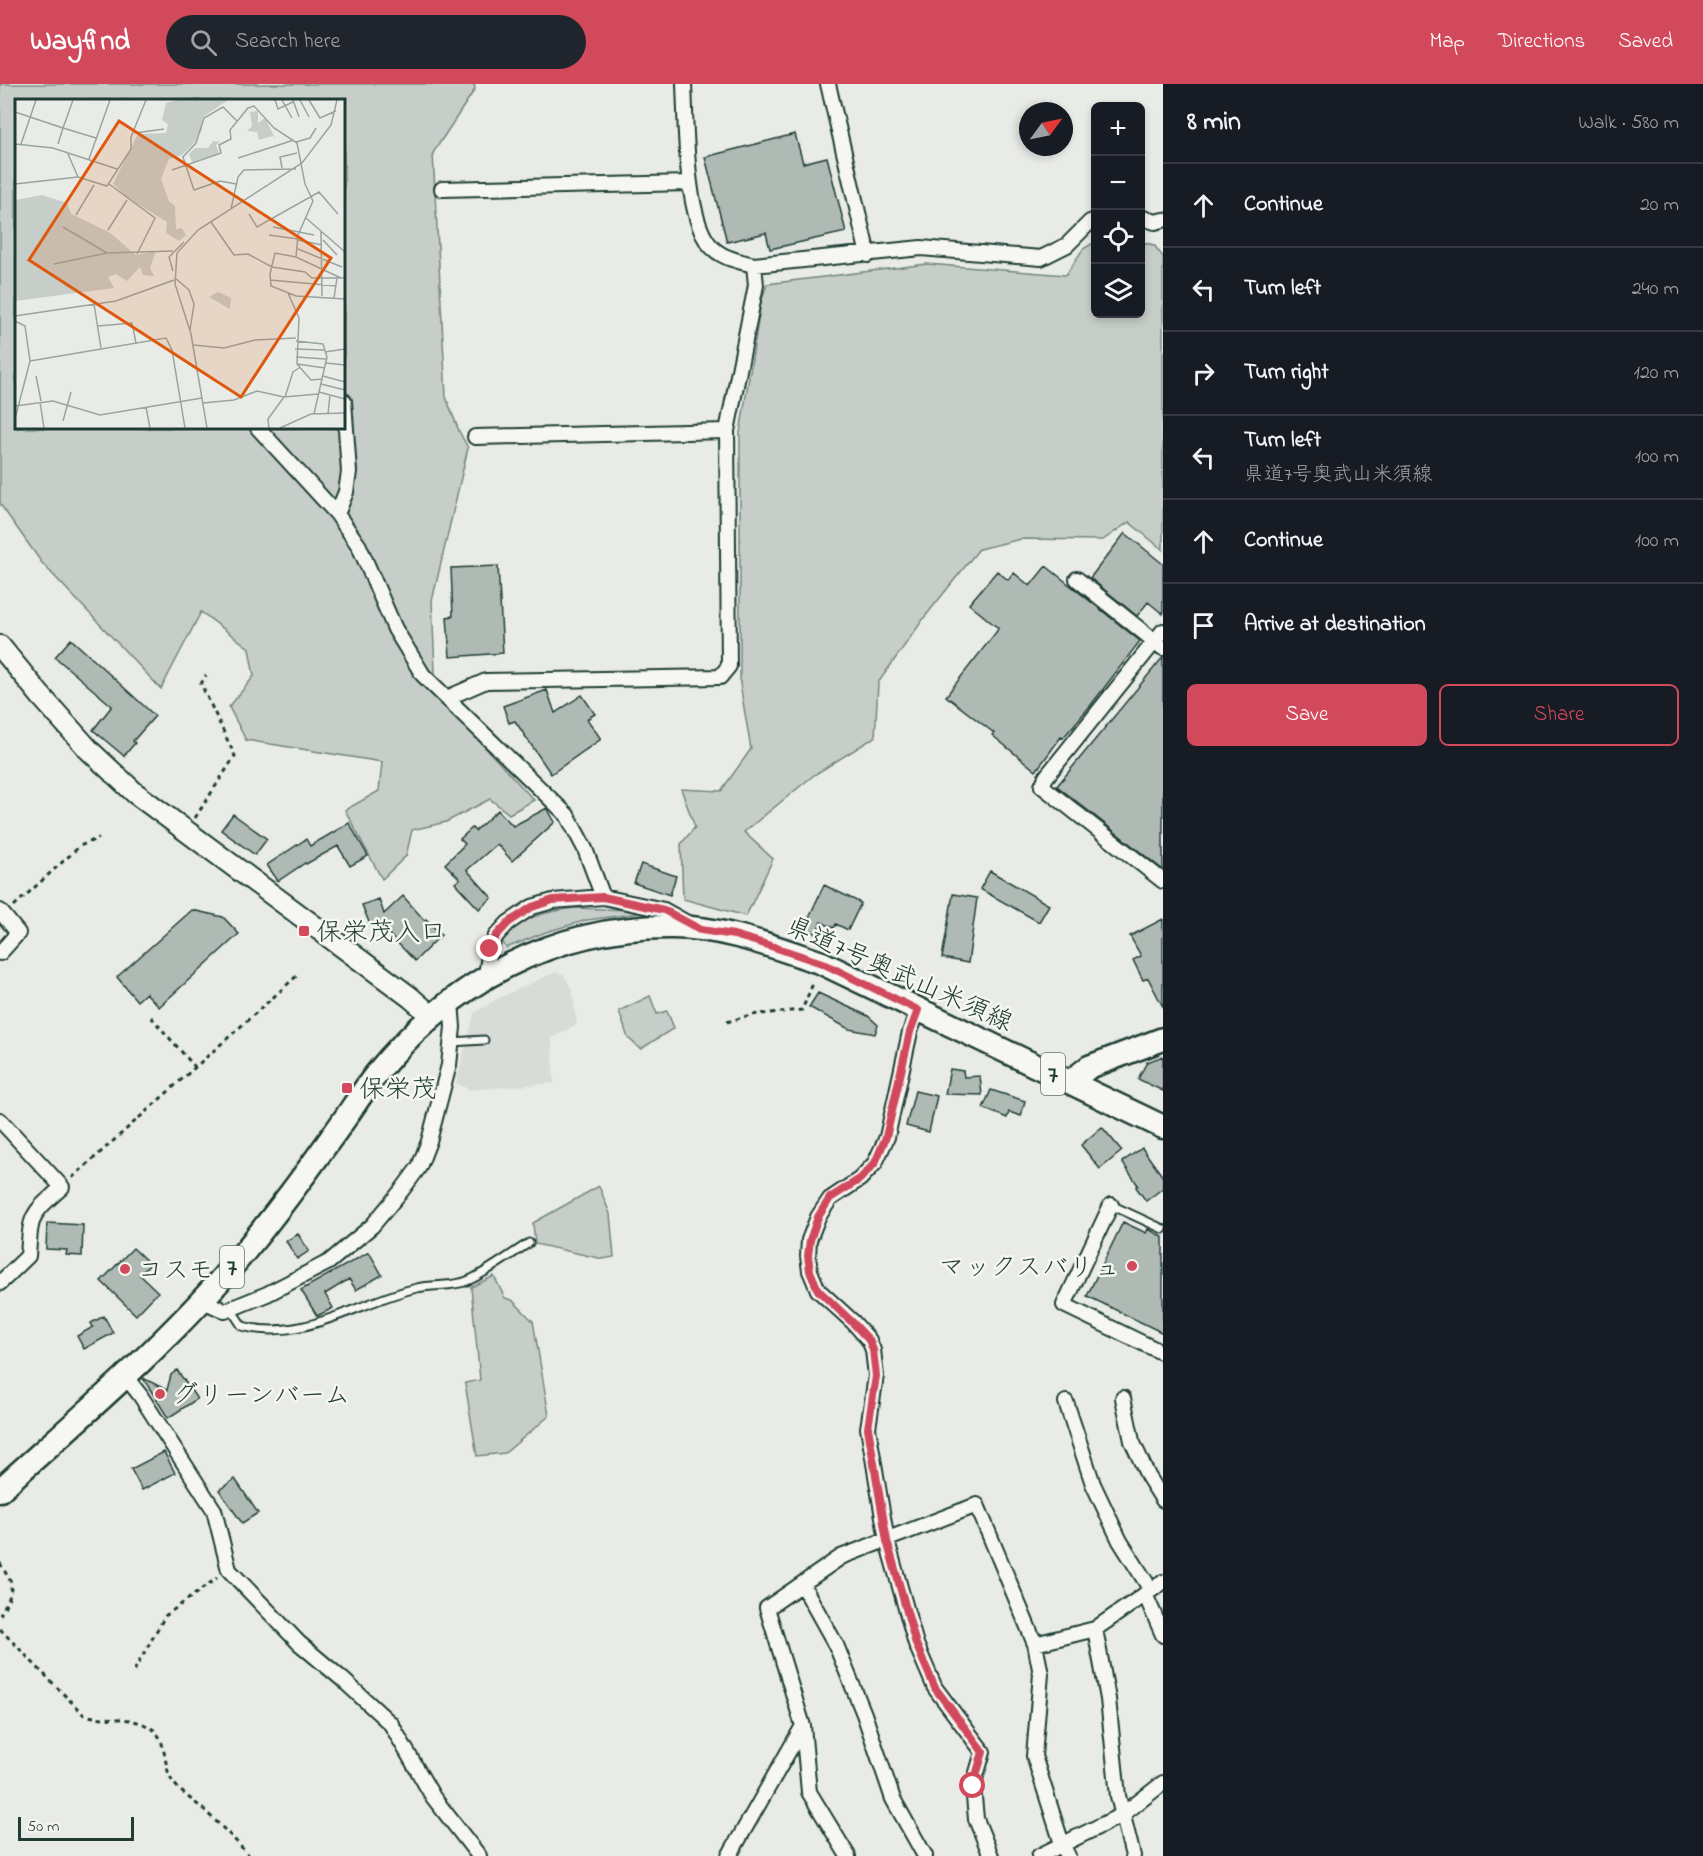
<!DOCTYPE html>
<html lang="en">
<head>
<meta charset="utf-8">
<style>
  :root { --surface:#171b24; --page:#20242c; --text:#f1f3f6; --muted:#9ea1a6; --line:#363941; --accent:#d1495b }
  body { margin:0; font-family:"Indie Flower","Klee One",sans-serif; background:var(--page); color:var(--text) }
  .controls { position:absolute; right:18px; top:18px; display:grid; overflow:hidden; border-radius:9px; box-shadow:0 3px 9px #0003 }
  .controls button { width:54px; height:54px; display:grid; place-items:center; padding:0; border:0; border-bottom:2px solid var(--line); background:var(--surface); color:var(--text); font:30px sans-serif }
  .compass { position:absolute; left:1019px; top:18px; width:54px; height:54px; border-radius:50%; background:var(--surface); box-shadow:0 3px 9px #0003; rotate:57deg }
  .scale { position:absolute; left:18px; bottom:15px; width:116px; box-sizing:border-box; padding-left:6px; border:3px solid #1f3d34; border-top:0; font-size:16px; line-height:21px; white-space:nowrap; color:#1f3d34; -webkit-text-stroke:4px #f6f6f2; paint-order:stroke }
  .stop { position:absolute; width:18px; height:18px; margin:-14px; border:4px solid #d1495b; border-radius:50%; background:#fff }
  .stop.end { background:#d1495b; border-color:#fff; box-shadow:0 2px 6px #0008 }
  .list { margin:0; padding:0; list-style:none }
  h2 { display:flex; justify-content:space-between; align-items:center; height:78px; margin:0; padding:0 24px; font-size:26px }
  h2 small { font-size:20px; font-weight:400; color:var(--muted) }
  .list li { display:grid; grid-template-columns:39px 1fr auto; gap:18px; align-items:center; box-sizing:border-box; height:84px; padding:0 24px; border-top:2px solid var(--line) }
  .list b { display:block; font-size:22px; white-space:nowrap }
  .list p { margin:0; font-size:20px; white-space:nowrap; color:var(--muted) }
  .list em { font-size:20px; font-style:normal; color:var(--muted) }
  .actions { display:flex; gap:12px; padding:18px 24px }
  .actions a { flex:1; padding:14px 0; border:2px solid var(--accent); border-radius:9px; text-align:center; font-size:21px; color:var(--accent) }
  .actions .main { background:var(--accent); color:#fff }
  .icon { flex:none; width:33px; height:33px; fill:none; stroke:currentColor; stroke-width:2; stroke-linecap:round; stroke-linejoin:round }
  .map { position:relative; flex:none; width:1163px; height:1772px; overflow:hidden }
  header { display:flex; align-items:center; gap:36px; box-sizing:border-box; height:84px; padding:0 30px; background:var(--accent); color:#fff }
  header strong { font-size:28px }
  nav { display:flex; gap:33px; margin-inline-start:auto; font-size:21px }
  .search { width:420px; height:54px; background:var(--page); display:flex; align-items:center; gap:15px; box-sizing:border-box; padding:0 21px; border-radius:33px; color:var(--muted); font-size:22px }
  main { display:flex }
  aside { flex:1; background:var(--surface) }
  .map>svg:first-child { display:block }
  .built { fill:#d8dcd8 }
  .green { fill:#c7cec9; stroke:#73867e; stroke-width:1.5; fill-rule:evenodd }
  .building { fill:#b0bab5; stroke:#1f3d34; stroke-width:1.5 }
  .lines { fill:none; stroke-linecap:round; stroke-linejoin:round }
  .lane-casing { stroke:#1f3d34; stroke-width:11 }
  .street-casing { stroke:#1f3d34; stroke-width:18 }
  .secondary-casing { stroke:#1f3d34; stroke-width:24 }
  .primary-casing { stroke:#1f3d34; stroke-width:27 }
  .path { stroke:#1f3d34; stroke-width:3; stroke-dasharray:4.5 4.5; stroke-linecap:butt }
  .lane { stroke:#f6f6f2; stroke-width:7 }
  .street { stroke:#f6f6f2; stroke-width:14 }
  .secondary { stroke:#f6f6f2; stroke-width:20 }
  .primary { stroke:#f6f6f2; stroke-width:22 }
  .route { stroke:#d1495b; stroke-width:8 }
  .poi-dot { fill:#d1495b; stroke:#f6f6f2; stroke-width:2 }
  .labels { text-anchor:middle; stroke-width:5; stroke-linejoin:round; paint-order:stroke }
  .shield { fill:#f6f6f2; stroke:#60746d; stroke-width:1.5 }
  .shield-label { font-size:24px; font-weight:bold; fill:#1f3d34 }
  .poi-label { font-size:26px; fill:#1f3d34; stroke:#f6f6f2; text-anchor:start }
  .street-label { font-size:26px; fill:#1f3d34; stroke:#f6f6f2 }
  .inset-road { fill:none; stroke:#98a59f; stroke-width:1.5 }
  .view { fill:#de580e; fill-opacity:0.15; stroke:#de580e; stroke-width:3 }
  .inset-edge { fill:none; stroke:#1f3d34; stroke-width:3 }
</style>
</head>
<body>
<header>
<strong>Wayfind</strong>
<div class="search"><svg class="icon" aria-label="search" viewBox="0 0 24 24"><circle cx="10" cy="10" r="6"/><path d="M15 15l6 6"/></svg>Search here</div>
<nav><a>Map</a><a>Directions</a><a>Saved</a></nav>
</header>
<main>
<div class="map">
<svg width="1163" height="1772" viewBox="0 0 1163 1772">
  <rect width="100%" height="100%" fill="#e9ebe7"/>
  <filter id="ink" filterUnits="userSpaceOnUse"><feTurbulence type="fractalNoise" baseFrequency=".0167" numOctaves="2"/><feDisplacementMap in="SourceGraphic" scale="12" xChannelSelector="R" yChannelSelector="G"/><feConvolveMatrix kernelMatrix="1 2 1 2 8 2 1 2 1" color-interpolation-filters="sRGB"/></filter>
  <g filter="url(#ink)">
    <path class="built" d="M555 888 564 891 572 906 577 940 552 954 554 999 470 1006 456 999 474 929 499 914Z"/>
    <path class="green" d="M0 0H474L475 5 433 69 446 313 459 347 468 364 432 517 436 611 534 716 509 730 490 715 446 738 412 746 406 772 382 795 345 726 379 707 382 678 246 656 229 623 254 592 249 564 201 528 161 605 42 479 0 420ZM16 16H344V344H16Z
      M1095 158 1096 230H1140L1141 158 1154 161 1163 173V466L1129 438 1103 456 1021 455 979 465 924 534 878 599 875 653 814 691 744 748 773 775 746 832 683 815 681 760 695 743 681 705 721 707 751 665 740 600V349L761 219 767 200 927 180 1066 191 1083 165Z
      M576 824 629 826 640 829 587 836 546 848 506 864 502 857C518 833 549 827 576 824Z
      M650 912 657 930 667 927 674 944 641 965 628 954 619 927Z
      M599 1102 610 1130 614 1173 603 1175 535 1160 533 1139Z
      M494 1192 505 1214 512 1216 533 1237 549 1332 505 1369 477 1372 465 1299 480 1296 471 1203Z"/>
    <path class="building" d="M795 50 803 79 827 73 846 148 770 165 766 149 727 158 705 73Z
      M1125 449 1163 480V530L1148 518 1137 532 1090 494Z
      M498 482 503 569 450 573 447 533 453 532 451 484Z
      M1046 482 1140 557 1091 621 1063 654 1061 653 1036 687 992 651 994 649 946 612 997 547 998 544 969 520 997 487 1008 496 1014 489 1030 502Z
      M71 555 155 632 133 657 135 659 124 672 93 646 112 622 55 573Z
      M1163 573V786L1057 702Z
      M547 606 555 629 582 611 595 630 587 635 601 655 551 690 515 637 509 639 503 622Z
      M547 724 555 738 512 777 497 760 467 786 492 814 479 825 455 799 460 795 445 780 465 760 460 755 472 744 475 747 498 726 513 742Z
      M233 730 267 755 255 771 221 746Z
      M349 739 368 772 350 782 338 762 306 780 305 779 278 797 267 781 306 755 310 762Z
      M641 780 676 792 670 811 634 799Z
      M990 787 1049 821 1039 838 980 805Z
      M824 801 861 819 848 846 836 840 834 844 821 838 816 850 804 844Z
      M953 810 977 814 968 879 942 874Z
      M403 812 425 837 426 835 441 851 415 877 379 840 371 843 362 821 379 815 384 830Z
      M192 826 223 833 239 850 159 923 146 909 137 917 117 893Z
      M1163 835V923L1148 894 1143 896 1133 876 1141 872 1130 852Z
      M818 909 868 932 878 941 875 950 849 945 809 923Z
      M1163 972V1007L1138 995 1147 978Z
      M950 985 963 987 964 993 980 992 982 1011 945 1010Z
      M991 1006 1025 1017 1021 1032 1009 1028 1007 1034 983 1024Z
      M915 1007 937 1012 929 1048 906 1042Z
      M1102 1043 1122 1067 1100 1085 1081 1061Z
      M1142 1064 1163 1093V1104L1146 1117 1136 1103 1138 1101 1122 1078Z
      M1123 1138 1146 1149 1148 1145 1163 1153V1249L1087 1212Z
      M47 1139 83 1141 82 1172 66 1171 67 1166 46 1165Z
      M298 1150 309 1167 297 1175 286 1157Z
      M133 1164 150 1180 140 1191 158 1208 136 1231 101 1197Z
      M369 1168 382 1191 356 1206 349 1195 325 1210 333 1224 317 1232 301 1206Z
      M104 1232 113 1249 84 1265 77 1252 93 1243 91 1239Z
      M177 1286 197 1315 168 1334 143 1294 167 1306 171 1291Z
      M164 1368 175 1389 142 1406 131 1385Z
      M235 1395 258 1429 242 1439 219 1406Z"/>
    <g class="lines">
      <defs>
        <path id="lane" d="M451 958 484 956
          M1111 1121 1163 1145
          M231 1225 242 1242C304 1259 359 1217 417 1204 433 1200 453 1203 467 1197 485 1190 511 1170 529 1159"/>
        <path id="street" d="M684 0C686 39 685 131 709 160 720 174 738 177 754 181L921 164 1041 174 1067 161 1090 138 1096 136
          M828 0 868 171
          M442 105 689 99
          M1140 133 1155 138 1163 136
          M258 344 337 430 359 462 395 545 423 591 567 731 585 765 603 813
          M475 353 727 347
          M337 430 346 408 349 388 344 317
          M1077 495 1163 564
          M1163 547 1046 693 1042 702 1163 797
          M447 614 486 597 720 593 729 582 727 347 756 201 754 181
          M0 827 18 849 0 869
          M486 891 490 865 496 852 508 839 532 823 553 817 603 813 664 826 691 841
          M918 926 910 948 887 1053 875 1079 860 1095 830 1115 818 1133 809 1156 808 1172 810 1187 818 1206 853 1238 869 1256 873 1266 876 1292 868 1344 887 1457 916 1560 935 1604 983 1668 973 1702 976 1735 991 1772
          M0 1036 62 1103C30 1132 31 1129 28 1172L0 1199
          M1111 1121 1064 1221 1163 1269
          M201 1216 225 1227 267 1210 329 1178 372 1142 402 1106 419 1083 429 1057 449 981 453 943 451 918
          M125 1292 140 1311 214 1426 229 1486 299 1559 342 1595 391 1640 433 1713 479 1772
          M1123 1314 1132 1357 1148 1392 1163 1416
          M1066 1318 1093 1400 1120 1457 1151 1506
          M802 1500 836 1561 864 1630 893 1715 925 1772
          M1145 1510 1163 1551
          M1095 1545 1108 1615 1118 1712 1133 1772
          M1035 1560 1095 1545 1163 1498
          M729 1772 803 1642
          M848 1772 809 1708 803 1642 767 1524 841 1473 977 1421 1035 1560 1041 1590 1034 1672 1062 1760 1068 1772
          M1039 1772 1122 1731 1163 1699"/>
        <path id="secondary" d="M0 562 40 611 90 667 135 709 410 913 433 933"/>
        <path id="primary" d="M1070 998 1089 983 1163 955
          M0 1406C78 1335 161 1265 230 1185 266 1143 299 1099 331 1054 347 1033 361 1009 377 989 451 898 554 842 672 843 724 843 774 863 822 879L1163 1043"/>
      </defs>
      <use href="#lane" class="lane-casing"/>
      <use href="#street" class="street-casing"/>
      <use href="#secondary" class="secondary-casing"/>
      <use href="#primary" class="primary-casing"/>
      <path class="path" d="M195 734 235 672 201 600 206 591
        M14 822 80 762 99 754
        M151 933 195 983
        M727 938 750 931 802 926 814 897
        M72 1094 299 890
        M0 1479 12 1500 9 1514 0 1531
        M0 1545 84 1631C107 1637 130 1631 151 1644 168 1654 162 1683 173 1698 181 1709 194 1717 204 1726 220 1741 235 1755 249 1772
        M134 1587 165 1532 217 1494"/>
      <use href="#lane" class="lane"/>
      <use href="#street" class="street"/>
      <use href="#secondary" class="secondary"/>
      <use href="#primary" class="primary"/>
    </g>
  </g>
  <g class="lines" filter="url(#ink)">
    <path class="route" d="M490 865 496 852 508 839 532 823 553 816 603 813 664 826 701 846 734 851 768 861 822 879 918 926 910 948 886 1053 875 1079 860 1095 830 1114 818 1133 810 1156 808 1172 810 1187 818 1206 852 1238 869 1256 873 1266 876 1292 868 1344 887 1457 916 1560 935 1604 983 1668 973 1702"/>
  </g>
  <g class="poi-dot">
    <rect x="298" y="841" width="12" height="12" rx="3"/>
    <rect x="341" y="998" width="12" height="12" rx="3"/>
    <circle cx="1132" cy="1182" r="6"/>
    <circle cx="125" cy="1185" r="6"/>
    <circle cx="160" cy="1310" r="6"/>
  </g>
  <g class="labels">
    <g class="shield">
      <rect x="1041" y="969" width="24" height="42" rx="4.5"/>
      <rect x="220" y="1162" width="24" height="42" rx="4.5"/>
    </g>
    <g class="shield-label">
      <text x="1053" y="998">7</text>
      <text x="232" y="1191">7</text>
    </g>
    <g class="poi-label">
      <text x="316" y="856">保栄茂入口</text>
      <text x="359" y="1013">保栄茂</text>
      <text x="1120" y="1191" text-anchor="end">マックスバリュ</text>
      <text x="137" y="1194">コスモ</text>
      <text x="172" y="1319">グリーンバーム</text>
    </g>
    <g class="street-label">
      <text transform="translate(900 889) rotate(24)" y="9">県道7号奥武山米須線</text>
    </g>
  </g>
  <g transform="translate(15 15)">
    <rect width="330" height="330" fill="#e9ebe7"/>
    <path d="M162 1H213L188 18 187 31 179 44 167 56 154 60 146 80 154 102 160 107 161 130 167 129 171 136 164 142 151 134 152 123 113 99 98 85 123 35 151 34 153 25 147 21 151 4ZM243 12V24L250 19 261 41 258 37 244 41 242 33 232 32 237 27 235 13ZM198 42 205 43 201 46 204 54 177 63 174 55 180 49H193ZM27 96 52 104 56 115 94 133 121 156 141 152 135 169 139 177 128 176 125 168 112 182 101 175 93 178 99 189 0 202V101ZM203 193 216 199 215 210 194 198Z" fill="#c7cec9"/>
    <path class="inset-road" d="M260 1 263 10 278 3M267 1 277 19M278 1 284 18M285 1 294 18M294 1 305 19 321 12M0 13 48 29 58 1M120 34 149 30M281 43 295 39 301 29M0 45 38 49 102 70M6 45 21 1M43 45 48 29 81 39M53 55 63 78M223 59 279 41M74 60 95 1M267 69 265 58 282 54M157 71 206 54 204 46 216 40 215 31 233 9 239 7 259 29 282 44 290 85 298 102 283 136 281 158M0 85 63 78 92 87 116 50V38L131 1M94 85 140 119 122 155M221 85 205 82 179 91 168 58 181 44 189 19 208 8 222 22M216 110 223 78 229 71 281 70M234 115 242 128 304 93 323 115M61 116 79 86M291 119 330 153M196 123 219 156 233 155 257 168 290 173 297 179H330M48 128 92 154M258 128 299 136M93 131 112 101M306 133 307 197M254 136 283 140M283 141 307 146M308 141 322 156M283 150 327 168M39 165 92 154 158 152M158 172 154 158 169 143M160 179 174 191 179 205 175 231M326 179 281 158 260 154 255 175 256 187 281 197 330 200M255 181 321 187M273 194 284 219 282 265 296 281 307 280M319 199 322 179M79 205 86 249M0 217 101 202 159 181M0 222 10 227 15 262 0 320M83 227 117 224 121 244M281 242 308 245 312 258 299 315M178 246 209 249 240 241 281 239M280 250 309 251M310 253 330 250M281 258 311 260M15 262 151 239 157 251 170 329M311 264 330 266M282 265 310 269M21 277 26 302M308 277 330 283M306 285 330 291M304 293 330 300M270 298 278 273 284 269M25 303 29 329M188 304 219 301 242 292 269 298 303 295M0 307 38 302 85 316 187 299M131 308 135 329M313 315 315 296M48 322 56 293M192 329 176 235 160 185 162 154 183 131 287 64 316 26 322 1M254 329 253 320 269 298M265 329 296 315 330 314"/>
    <path class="view" d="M104 22 316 159 226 298 14 161Z"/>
    <rect width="330" height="330" class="inset-edge"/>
  </g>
</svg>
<div class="controls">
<button>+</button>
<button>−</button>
<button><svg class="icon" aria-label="locate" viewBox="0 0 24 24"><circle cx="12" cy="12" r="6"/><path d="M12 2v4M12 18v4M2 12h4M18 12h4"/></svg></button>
<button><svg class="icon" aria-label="layers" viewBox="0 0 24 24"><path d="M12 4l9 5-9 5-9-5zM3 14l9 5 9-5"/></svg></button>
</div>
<svg class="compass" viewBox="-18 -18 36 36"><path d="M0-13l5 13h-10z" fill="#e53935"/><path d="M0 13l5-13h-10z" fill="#9ea1a6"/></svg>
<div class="scale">50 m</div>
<div class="stop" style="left:973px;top:1702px"></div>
<div class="stop end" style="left:490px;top:865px"></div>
</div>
<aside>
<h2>8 min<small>Walk · 580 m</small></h2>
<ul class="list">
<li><svg class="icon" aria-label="ahead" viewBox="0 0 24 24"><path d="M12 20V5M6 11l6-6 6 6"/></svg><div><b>Continue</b></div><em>20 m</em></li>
<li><svg class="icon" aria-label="left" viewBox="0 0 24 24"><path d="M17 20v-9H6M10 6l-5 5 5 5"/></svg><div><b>Turn left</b></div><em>240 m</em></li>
<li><svg class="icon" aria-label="right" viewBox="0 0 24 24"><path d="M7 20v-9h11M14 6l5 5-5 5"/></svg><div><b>Turn right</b></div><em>120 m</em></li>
<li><svg class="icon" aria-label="left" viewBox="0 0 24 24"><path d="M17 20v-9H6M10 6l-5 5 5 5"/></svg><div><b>Turn left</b><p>県道7号奥武山米須線</p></div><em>100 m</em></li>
<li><svg class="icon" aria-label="ahead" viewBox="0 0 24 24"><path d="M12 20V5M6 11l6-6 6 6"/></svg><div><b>Continue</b></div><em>100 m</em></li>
<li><svg class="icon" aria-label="arrive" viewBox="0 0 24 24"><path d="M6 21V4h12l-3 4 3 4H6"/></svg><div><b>Arrive at destination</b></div></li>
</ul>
<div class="actions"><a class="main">Save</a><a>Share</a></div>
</aside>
</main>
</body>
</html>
